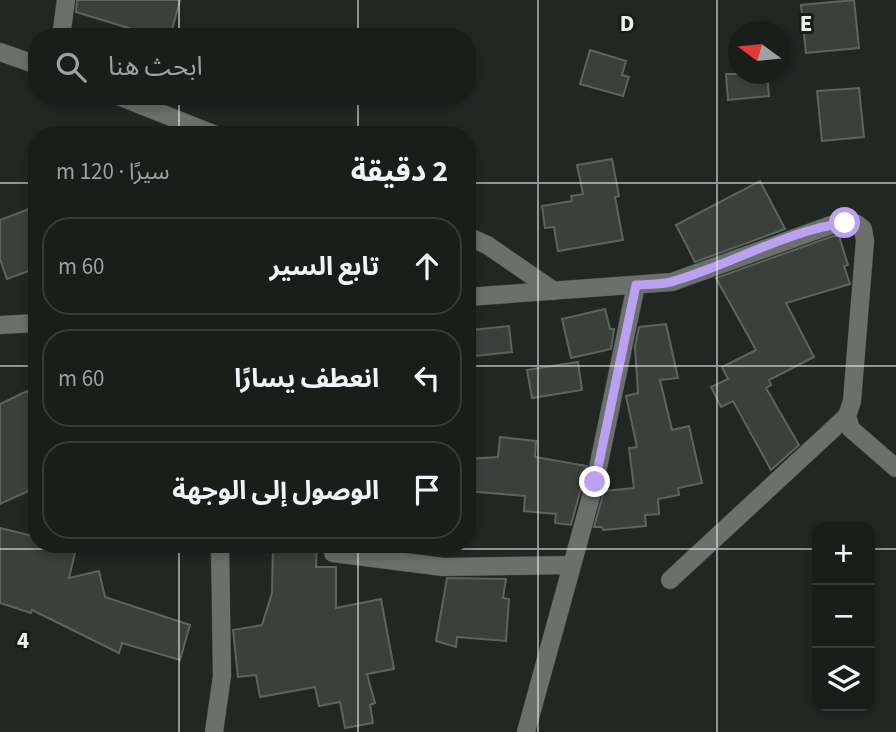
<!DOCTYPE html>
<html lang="ar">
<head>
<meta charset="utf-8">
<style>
  :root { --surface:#191e1b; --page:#262b28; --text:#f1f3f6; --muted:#9fa2a3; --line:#373c3a }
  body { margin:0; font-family:"Source Sans 3","Noto Sans Arabic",sans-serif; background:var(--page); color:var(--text); direction:rtl }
  .controls { position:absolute; right:21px; bottom:21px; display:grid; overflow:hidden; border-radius:14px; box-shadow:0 4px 10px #0003 }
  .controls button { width:63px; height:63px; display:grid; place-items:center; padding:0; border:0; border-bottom:2px solid var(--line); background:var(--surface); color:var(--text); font:35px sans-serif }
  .compass { position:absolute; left:728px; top:21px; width:63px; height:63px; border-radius:50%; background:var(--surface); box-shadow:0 4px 10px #0003; rotate:285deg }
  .stop { position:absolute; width:21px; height:21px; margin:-16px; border:5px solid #bca0f2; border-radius:50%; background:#fff }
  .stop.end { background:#bca0f2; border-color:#fff; box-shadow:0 2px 7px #0008 }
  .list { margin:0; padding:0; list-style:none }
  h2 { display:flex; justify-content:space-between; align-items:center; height:91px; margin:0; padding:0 28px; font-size:30px }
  h2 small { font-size:23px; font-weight:400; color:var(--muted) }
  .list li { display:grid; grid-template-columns:46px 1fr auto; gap:21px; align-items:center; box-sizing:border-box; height:98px; margin:0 14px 14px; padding:0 14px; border:2px solid var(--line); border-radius:28px }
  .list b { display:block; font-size:26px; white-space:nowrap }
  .list em { font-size:23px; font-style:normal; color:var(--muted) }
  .icon { flex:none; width:38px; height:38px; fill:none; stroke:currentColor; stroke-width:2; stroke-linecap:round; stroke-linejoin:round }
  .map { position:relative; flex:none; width:896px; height:732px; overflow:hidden; direction:ltr }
  .search { position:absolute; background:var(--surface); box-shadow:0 4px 10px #0003; left:28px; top:28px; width:448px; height:77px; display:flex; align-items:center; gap:18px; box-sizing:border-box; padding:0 24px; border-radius:28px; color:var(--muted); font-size:26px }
  .panel { position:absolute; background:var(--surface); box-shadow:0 4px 10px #0003; left:28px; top:126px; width:448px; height:427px; border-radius:28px; direction:rtl }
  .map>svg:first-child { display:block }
  .building { fill:#3a413d; stroke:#5c645f; stroke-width:2 }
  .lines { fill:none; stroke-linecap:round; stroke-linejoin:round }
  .minor-casing { stroke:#3d4440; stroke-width:19 }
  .minor { stroke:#6c706d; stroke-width:18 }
  .route { stroke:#bca0f2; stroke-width:9 }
  .grid { fill:none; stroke:#ecf1ee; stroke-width:2; stroke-opacity:0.55 }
  .grid-label { font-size:23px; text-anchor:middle; font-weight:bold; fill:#ecf1ee; stroke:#181e1a; stroke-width:6; stroke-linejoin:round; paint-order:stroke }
</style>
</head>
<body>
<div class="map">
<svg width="896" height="732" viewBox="0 0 896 732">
  <rect width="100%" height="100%" fill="#212824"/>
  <path class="building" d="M77 0H180L170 37H158L76 12Z
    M854 0 859 48 806 53 801 5Z
    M590 50 626 61 622 75 629 77 623 96 580 84Z
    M726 74H767L769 96 728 100Z
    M859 88 864 137 822 141 817 91Z
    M612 159 619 196 615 197 623 240 558 251 554 227 545 228 542 206 572 201 571 196 583 194 577 165Z
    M760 181 785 229 695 262 676 225Z
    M37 206V268L7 279 0 259V220Z
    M833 236H839L848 265 844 266 850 284 786 303 814 357 769 380 771 385 766 388 799 445 771 470 733 401 721 407 711 387 728 379 722 367 756 350 716 278Z
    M605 309 610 329H614L611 349 571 358 562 319Z
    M666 324 678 378 660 380 672 430 689 426 702 483 678 488 679 495 658 499 659 514 645 515 646 526 603 530 602 527H594L604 491 634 488 629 448 637 447 626 396 638 393 635 347 639 327Z
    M509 326 512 352 475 356 472 330Z
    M578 362 582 390 532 398 527 370Z
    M27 391 37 411V487L0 504V404Z
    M500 437 536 441 535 457 587 466 571 525 555 523 556 514 524 511 525 496 467 491V459L498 457Z
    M0 528 37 537V544H77L69 578 99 571 105 597 190 625 180 660 122 643 119 653 32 610 31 613 0 603Z
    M273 544H317L316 567H336V608L381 599 394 669 367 674 375 703 370 705 373 723 345 728 340 702 319 706 315 687 260 697 256 675 238 677 233 630 262 625 272 593Z
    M447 578 506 579 503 598 509 599 506 641 457 637 456 647 436 641Z"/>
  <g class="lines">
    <defs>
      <path id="minor" d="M61 37 66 0
        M0 52 37 65
        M118 96 216 135
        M467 236 487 245 554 291
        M467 297 672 282 831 225 857 224 863 229 865 241 852 401 847 416 851 429 896 468
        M0 325 37 323
        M333 553 443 567 572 565
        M670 580 847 416
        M214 732 222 676 220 544
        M526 732 595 482 636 285"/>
    </defs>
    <use href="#minor" class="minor-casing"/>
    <use href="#minor" class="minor"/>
  </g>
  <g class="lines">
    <path class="route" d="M595 482 636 285C649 284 663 285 674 281 730 265 788 230 845 223"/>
  </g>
  <path class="grid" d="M179 0V37M358 0V37M538 0V732M717 0V732M179 96V135M358 96V135M0 183H37M467 183H896M0 366H37M467 366H896M179 544V732M358 544V732M0 549H817M870 549H896"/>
  <g class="grid-label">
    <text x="627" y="31">D</text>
    <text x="806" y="31">E</text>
    <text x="23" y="648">4</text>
  </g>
</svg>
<div class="controls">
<button>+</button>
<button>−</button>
<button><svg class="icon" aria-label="layers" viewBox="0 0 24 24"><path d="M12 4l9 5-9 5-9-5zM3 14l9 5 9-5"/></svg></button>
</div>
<svg class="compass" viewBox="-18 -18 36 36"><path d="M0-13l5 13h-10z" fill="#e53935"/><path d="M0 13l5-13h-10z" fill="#9fa2a3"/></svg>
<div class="stop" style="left:845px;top:223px"></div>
<div class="stop end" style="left:595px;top:482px"></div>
<div class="search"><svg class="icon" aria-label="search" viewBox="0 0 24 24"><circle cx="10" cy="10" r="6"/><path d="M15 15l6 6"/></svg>ابحث هنا</div>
<section class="panel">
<h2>2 دقيقة<small>سيرًا · 120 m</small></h2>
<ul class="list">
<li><svg class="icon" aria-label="ahead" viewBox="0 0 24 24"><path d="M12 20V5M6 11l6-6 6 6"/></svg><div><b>تابع السير</b></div><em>60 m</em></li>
<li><svg class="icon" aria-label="left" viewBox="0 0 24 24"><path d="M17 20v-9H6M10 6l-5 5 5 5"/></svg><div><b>انعطف يسارًا</b></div><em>60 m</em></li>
<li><svg class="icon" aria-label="arrive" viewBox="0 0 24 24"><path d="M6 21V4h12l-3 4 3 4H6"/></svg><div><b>الوصول إلى الوجهة</b></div></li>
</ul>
</section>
</div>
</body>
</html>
